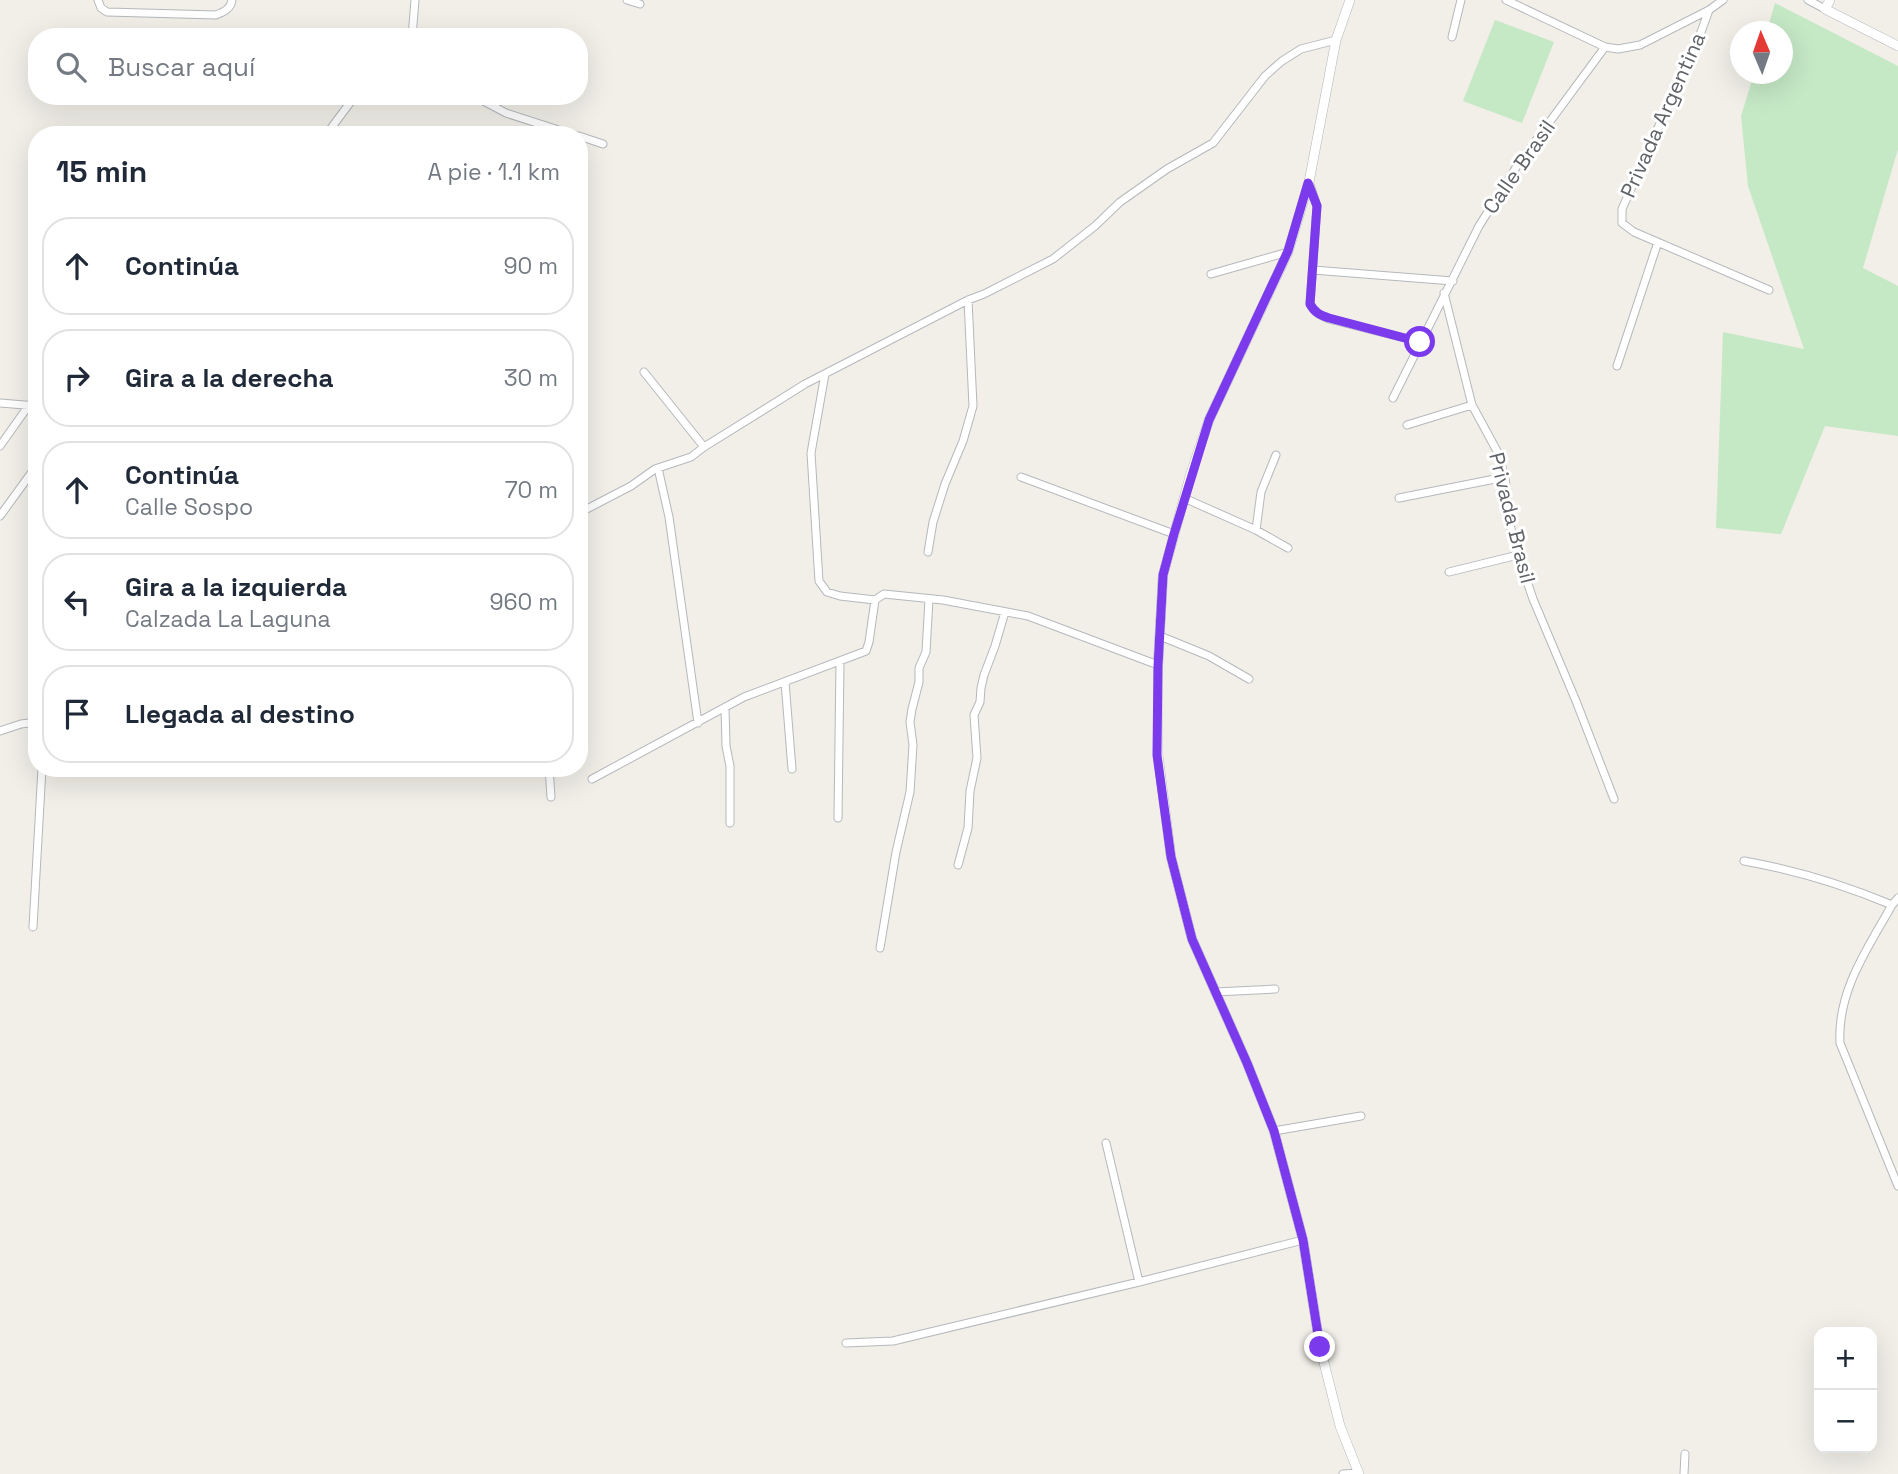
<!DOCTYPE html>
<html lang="es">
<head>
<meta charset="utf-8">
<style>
  :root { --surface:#fff; --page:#f6f6f7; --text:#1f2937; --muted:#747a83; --line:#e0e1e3 }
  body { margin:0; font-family:"Space Grotesk",sans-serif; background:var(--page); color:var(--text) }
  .controls { position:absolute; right:21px; bottom:21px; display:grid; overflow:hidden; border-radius:14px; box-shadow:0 7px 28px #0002 }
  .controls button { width:63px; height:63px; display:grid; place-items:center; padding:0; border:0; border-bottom:2px solid var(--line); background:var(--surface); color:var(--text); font:35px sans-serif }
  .compass { position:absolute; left:1730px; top:21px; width:63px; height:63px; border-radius:50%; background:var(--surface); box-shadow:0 7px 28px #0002; rotate:358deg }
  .stop { position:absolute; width:21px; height:21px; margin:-16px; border:5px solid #7c3aed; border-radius:50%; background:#fff }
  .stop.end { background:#7c3aed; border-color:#fff; box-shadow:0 2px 7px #0008 }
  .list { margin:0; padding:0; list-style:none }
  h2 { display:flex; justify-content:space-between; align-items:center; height:91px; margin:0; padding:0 28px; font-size:30px }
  h2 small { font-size:23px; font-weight:400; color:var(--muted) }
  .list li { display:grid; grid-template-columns:46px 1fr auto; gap:21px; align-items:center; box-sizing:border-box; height:98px; margin:0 14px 14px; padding:0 14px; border:2px solid var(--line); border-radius:28px }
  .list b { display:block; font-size:26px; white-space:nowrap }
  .list p { margin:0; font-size:23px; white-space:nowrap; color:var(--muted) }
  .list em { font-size:23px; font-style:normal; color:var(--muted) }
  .icon { flex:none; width:38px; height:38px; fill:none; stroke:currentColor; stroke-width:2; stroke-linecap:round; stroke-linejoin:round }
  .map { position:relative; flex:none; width:1898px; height:1474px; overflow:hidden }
  .search { position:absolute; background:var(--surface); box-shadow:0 7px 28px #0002; left:28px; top:28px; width:560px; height:77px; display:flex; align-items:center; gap:18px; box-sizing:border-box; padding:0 24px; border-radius:28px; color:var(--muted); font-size:26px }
  .panel { position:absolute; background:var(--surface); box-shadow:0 7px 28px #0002; left:28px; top:126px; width:560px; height:651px; border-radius:28px }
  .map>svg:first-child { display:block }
  .pitch { fill:#c5e8c5 }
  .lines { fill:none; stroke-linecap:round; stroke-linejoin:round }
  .minor-casing { stroke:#b5b8bc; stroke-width:9 }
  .tertiary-casing { stroke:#b5b8bc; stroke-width:10 }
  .minor { stroke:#fff; stroke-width:7 }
  .tertiary { stroke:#fff; stroke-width:9 }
  .route { stroke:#7c3aed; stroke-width:9 }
  .labels { text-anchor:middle; stroke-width:6; stroke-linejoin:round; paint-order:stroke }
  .street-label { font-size:21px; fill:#5f6368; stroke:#fff }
</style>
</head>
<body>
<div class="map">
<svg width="1898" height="1474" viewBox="0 0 1898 1474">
  <rect width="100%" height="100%" fill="#f1efe8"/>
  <path class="pitch" d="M1775 3 1898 66V149L1863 268 1898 286V436L1825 426 1781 534 1716 528 1723 332 1804 349 1748 186 1741 116 1754 74H1783V32L1767 31Z
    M1495 20 1554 42 1522 123 1463 101Z"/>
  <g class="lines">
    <defs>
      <path id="minor" d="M98 0 101 8 107 12 216 15C223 12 231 9 232 0
        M627 0 640 4
        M1506 0 1605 47 1618 49 1640 45 1709 10 1723 0
        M1808 0 1825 9
        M1709 10 1692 57 1657 130 1622 209V223L1634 232 1769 290
        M412 37 415 0
        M1452 37 1461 0
        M474 96 506 113 574 135
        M326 135 355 96
        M579 136 603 144
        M1309 182 1317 206 1310 304C1315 313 1320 315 1329 319L1420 342
        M1313 270 1453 281
        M1211 274 1288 252
        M1444 293 1472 405 1497 451 1505 477 1510 525 1518 555 1533 599 1576 701 1614 799
        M1617 366 1658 242
        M644 372 704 447
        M825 374 811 453 819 581 827 592 840 596 875 600
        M1393 398 1479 226 1517 166 1605 47
        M0 403 37 406
        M1407 425 1472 405
        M0 446 29 405
        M658 468 669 517 698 723
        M1021 477 1174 534
        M1184 498 1256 530 1288 548
        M1399 498 1505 477
        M579 513 631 486 655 469 691 457 704 447 805 384 968 300 984 294 1053 259 1095 226 1120 202 1167 169 1213 143 1265 76 1282 61 1301 49 1336 40
        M0 516 37 465
        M1256 530 1261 492 1276 455
        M928 552 933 522 945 484 963 441 973 406 968 300
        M1449 572 1518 555
        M1160 636 1209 656 1249 679
        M785 682 792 769
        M725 708 726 746 730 766V823
        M0 731 21 724 37 722
        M549 768 551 797
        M592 779 744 697 866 651 869 642 875 600 884 594 943 600 1028 616 1158 665
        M838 818 840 662
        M1744 861C1795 870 1844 885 1892 905
        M958 865 968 828 970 791 977 758 974 715 980 702 981 688 984 675 995 646 1005 612
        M1898 898 1892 905C1868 948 1837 991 1840 1043L1898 1186
        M33 927 42 768
        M880 948 896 852 910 792 913 745 910 722 912 709 919 682V668L926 652 929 599
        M1215 992 1275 989
        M1274 1131 1361 1116
        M1106 1143 1139 1282
        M846 1343 893 1341 1139 1282 1303 1240
        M1343 1474 1359 1473
        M1684 1474 1685 1454"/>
      <path id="tertiary" d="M1350 0 1336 40 1309 182 1288 252 1209 420 1191 473 1163 575 1158 665V755L1171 857 1192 939 1247 1063 1274 1131 1303 1240 1320 1347 1340 1426 1359 1474
        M1830 0 1825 9 1898 46"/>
    </defs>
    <use href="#minor" class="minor-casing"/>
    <use href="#tertiary" class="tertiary-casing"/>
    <use href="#minor" class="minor"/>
    <use href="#tertiary" class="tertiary"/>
  </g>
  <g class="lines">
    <path class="route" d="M1320 1347 1303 1240 1274 1131 1247 1063 1192 939 1171 857 1157 755 1158 666 1163 575 1174 534 1209 420 1288 251 1308 183 1317 206 1310 304C1315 313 1320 315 1329 318L1420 342"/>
  </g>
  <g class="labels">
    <g class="street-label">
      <text transform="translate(1663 115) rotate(-66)" y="7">Privada Argentina</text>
      <text transform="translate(1519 167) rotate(-55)" y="7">Calle Brasil</text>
      <text transform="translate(1512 518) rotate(76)" y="7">Privada Brasil</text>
    </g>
  </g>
</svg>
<div class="controls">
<button>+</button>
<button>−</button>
</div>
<svg class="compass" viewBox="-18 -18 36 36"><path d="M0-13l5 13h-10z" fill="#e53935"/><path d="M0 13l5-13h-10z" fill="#747a83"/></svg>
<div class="stop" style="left:1420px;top:342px"></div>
<div class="stop end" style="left:1320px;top:1347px"></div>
<div class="search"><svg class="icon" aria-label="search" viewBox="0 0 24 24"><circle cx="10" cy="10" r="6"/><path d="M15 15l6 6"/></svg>Buscar aquí</div>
<section class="panel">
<h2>15 min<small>A pie · 1.1 km</small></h2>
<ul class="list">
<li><svg class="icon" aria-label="ahead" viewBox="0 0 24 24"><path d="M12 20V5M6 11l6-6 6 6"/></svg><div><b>Continúa</b></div><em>90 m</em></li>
<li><svg class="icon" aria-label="right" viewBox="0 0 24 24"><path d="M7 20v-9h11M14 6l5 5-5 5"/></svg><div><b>Gira a la derecha</b></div><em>30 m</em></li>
<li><svg class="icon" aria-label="ahead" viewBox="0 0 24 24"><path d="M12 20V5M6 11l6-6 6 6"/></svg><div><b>Continúa</b><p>Calle Sospo</p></div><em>70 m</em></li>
<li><svg class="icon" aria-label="left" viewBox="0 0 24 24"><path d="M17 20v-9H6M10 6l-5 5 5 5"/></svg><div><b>Gira a la izquierda</b><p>Calzada La Laguna</p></div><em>960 m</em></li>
<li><svg class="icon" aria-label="arrive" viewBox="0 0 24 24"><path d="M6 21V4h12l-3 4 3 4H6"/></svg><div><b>Llegada al destino</b></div></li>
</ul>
</section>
</div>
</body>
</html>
